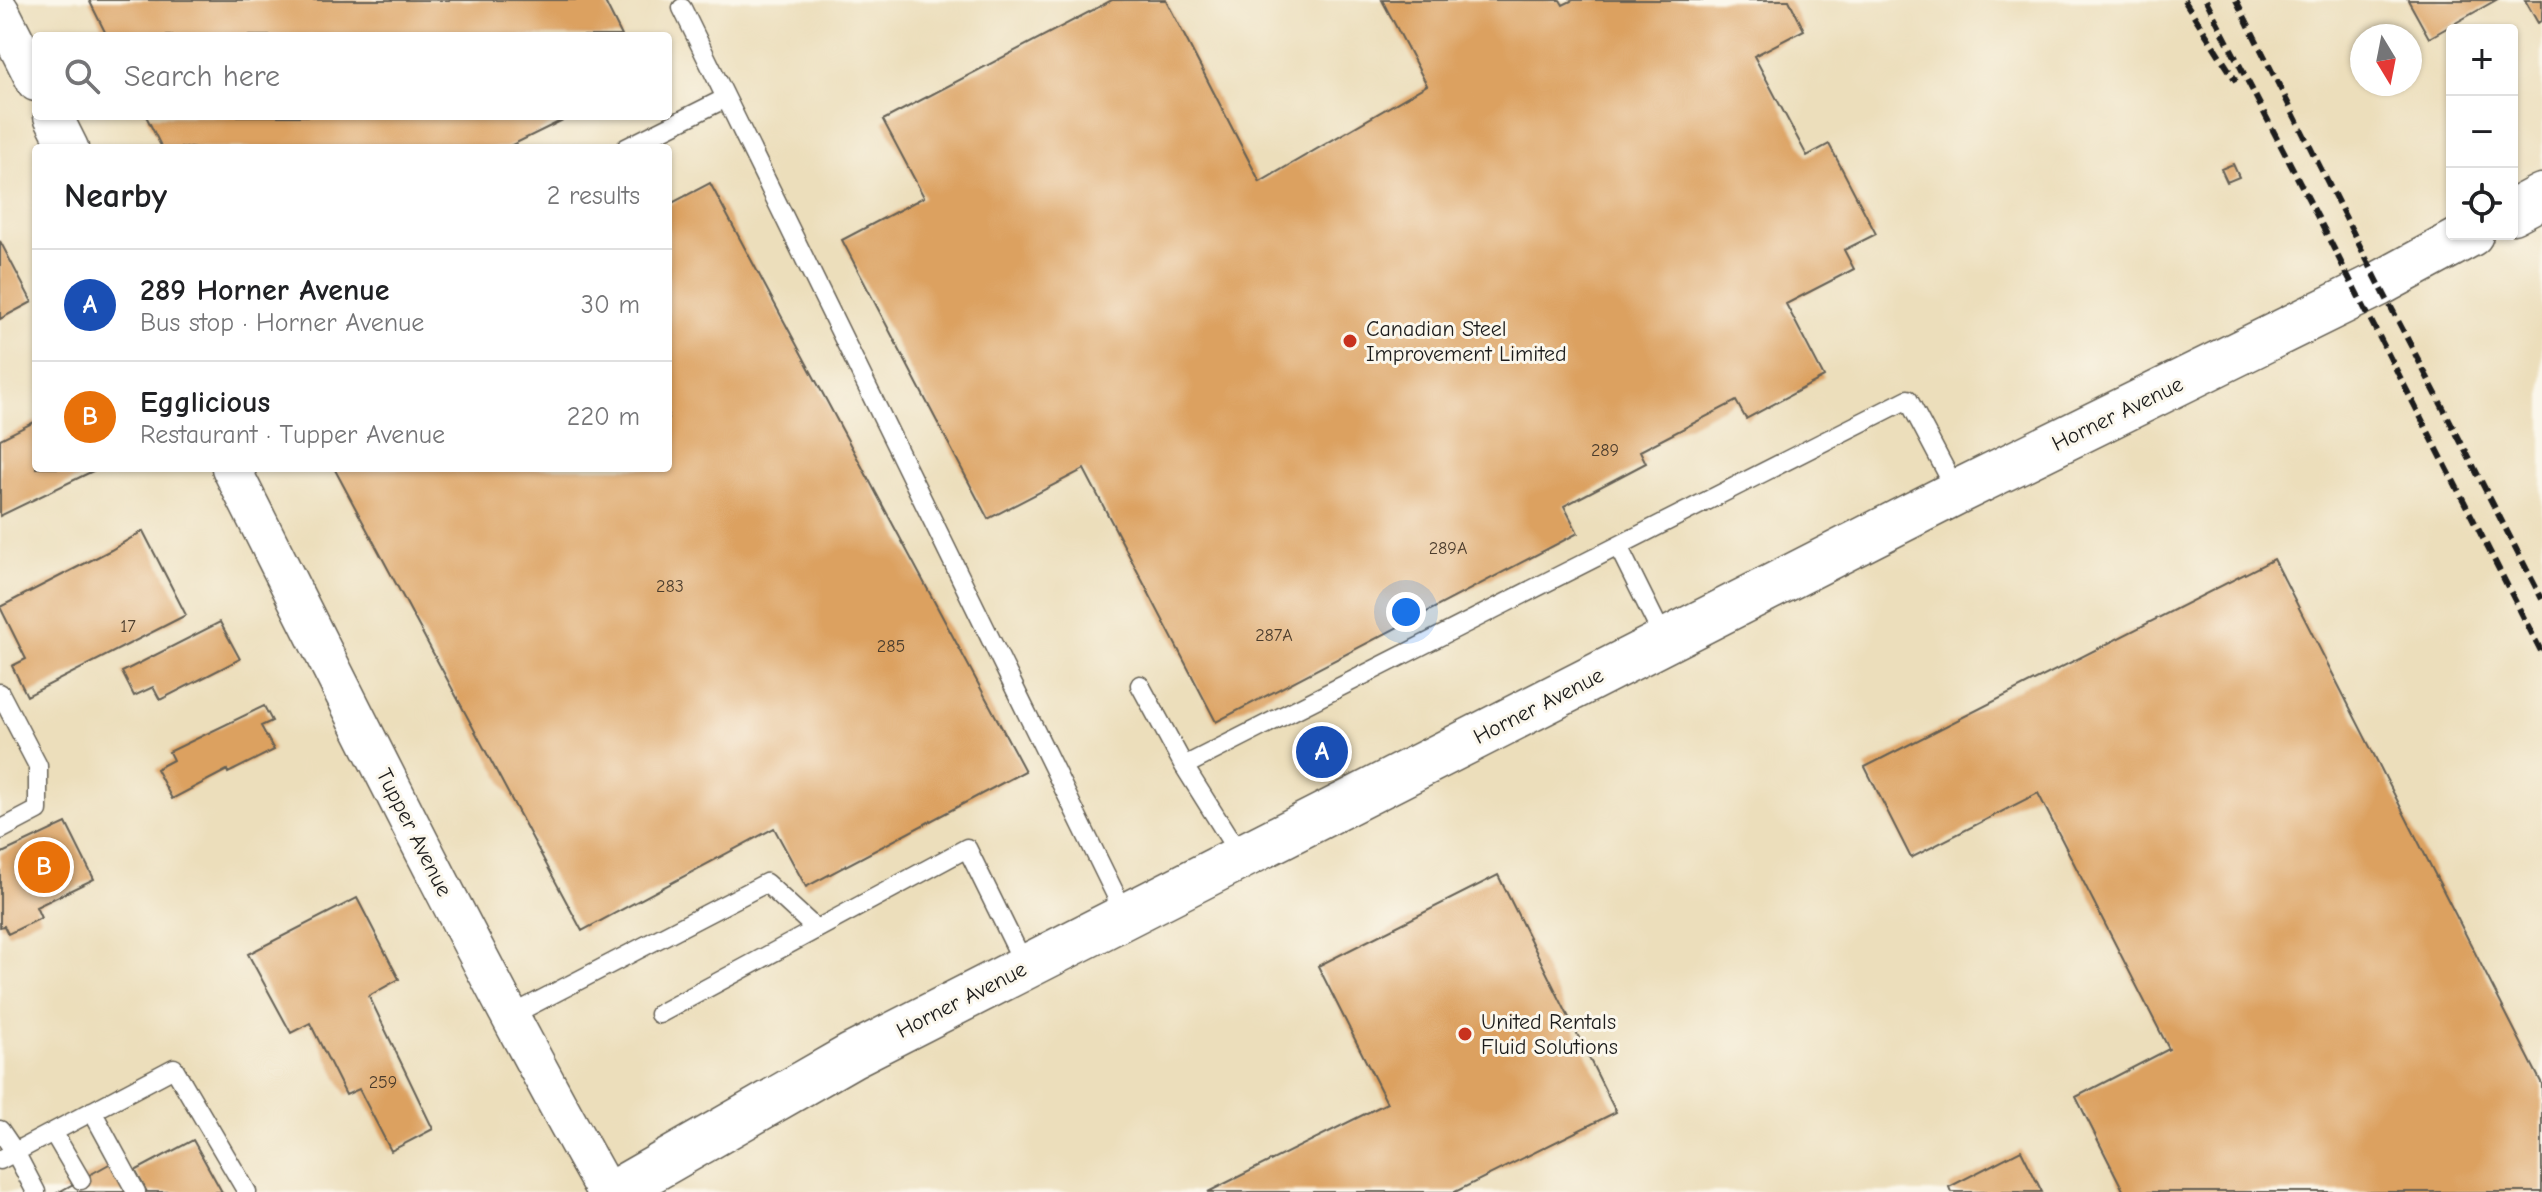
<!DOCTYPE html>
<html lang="en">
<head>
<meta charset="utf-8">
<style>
  :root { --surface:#fff; --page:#f6f6f6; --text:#202124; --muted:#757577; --line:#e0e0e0; --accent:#c8321e }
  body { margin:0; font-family:"Comic Neue",sans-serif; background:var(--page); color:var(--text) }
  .controls { position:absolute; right:24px; top:24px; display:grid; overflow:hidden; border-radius:8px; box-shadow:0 2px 6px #0004 }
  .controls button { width:72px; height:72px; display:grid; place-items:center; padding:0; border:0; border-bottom:2px solid var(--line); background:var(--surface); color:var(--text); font:40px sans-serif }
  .compass { position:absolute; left:2350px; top:24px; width:72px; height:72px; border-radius:50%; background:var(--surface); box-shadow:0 2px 6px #0004; rotate:170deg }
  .you { position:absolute; left:1406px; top:612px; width:28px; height:28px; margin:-20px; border:6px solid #fff; border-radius:50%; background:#1a73e8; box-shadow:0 0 0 12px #1a73e833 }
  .badge { display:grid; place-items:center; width:52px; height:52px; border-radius:50%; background:var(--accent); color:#fff; font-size:26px; font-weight:700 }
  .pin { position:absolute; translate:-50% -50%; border:4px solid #fff; box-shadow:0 2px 8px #0006 }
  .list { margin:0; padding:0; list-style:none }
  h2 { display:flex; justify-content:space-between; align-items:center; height:104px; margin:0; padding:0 32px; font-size:34px }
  h2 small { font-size:26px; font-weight:400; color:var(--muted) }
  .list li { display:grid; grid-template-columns:52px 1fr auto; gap:24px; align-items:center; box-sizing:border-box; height:112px; padding:0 32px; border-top:2px solid var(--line) }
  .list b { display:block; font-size:30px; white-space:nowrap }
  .list p { margin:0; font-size:26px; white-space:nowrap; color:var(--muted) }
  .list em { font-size:26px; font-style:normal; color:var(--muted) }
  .icon { flex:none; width:44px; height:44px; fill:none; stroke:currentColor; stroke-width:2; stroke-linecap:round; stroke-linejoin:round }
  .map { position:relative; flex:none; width:2542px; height:1192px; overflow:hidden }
  .search { position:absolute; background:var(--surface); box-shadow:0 2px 6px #0004; left:32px; top:32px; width:640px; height:88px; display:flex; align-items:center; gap:20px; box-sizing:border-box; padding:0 28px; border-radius:8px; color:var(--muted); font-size:30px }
  .panel { position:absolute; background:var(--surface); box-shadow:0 2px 6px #0004; left:32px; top:144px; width:640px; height:328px; border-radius:8px }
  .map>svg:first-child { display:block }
  .building { fill:#dca161 }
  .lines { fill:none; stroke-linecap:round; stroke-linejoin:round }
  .lane-casing { stroke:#656054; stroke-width:21 }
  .street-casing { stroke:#656054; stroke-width:41 }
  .secondary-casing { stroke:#656054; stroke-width:47 }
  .lane { stroke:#fff; stroke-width:18 }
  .street { stroke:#fff; stroke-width:38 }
  .secondary { stroke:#fff; stroke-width:44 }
  .rail { stroke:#1c1c1c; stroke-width:6; stroke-dasharray:12 6; stroke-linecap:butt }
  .poi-dot { fill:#c8321e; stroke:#fbf7ec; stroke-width:3 }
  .labels { text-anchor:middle; stroke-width:6; stroke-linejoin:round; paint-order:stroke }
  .number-label { font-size:18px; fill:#4c3d2d }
  .poi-label { font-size:22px; fill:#1c1c1c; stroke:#fbf7ec; text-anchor:start }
  .street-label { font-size:22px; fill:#1c1c1c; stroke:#fbf7ec }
</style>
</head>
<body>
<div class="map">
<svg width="2542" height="1192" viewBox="0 0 2542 1192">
  <rect width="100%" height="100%" fill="#fbf7ec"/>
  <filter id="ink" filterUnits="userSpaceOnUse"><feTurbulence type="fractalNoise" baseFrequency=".0125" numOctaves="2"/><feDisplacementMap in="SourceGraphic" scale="16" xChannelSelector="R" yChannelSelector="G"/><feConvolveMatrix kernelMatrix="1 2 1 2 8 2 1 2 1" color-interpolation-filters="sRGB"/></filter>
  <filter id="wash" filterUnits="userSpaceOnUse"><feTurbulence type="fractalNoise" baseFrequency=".006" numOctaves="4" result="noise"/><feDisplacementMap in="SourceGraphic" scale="32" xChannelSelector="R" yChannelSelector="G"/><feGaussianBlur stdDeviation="1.8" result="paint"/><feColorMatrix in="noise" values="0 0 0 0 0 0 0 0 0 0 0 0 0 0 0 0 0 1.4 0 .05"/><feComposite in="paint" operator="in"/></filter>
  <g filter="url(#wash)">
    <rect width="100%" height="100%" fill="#ecdebb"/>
    <g id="blocks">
      <path class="building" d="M89 0H604L622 36H107Z
        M1112 0H1166L1260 182 1427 85 1382 0H1560L1563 5 1573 0H1789L1804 30 1754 56 1807 156 1829 144 1876 234 1844 250 1854 269 1786 304 1824 377 1746 419 1736 401 1640 451 1646 463 1564 506 1578 533 1216 722 1084 469 988 519 842 240 924 197 883 120Z
        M2408 0H2496L2429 38Z
        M2525 0H2542V20L2538 23Z
        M146 116H571L506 148H162Z
        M2233 164 2239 177 2227 182 2221 169Z
        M710 183 1025 771 806 887 774 828 582 931 334 468H668V205Z
        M0 241 32 302 0 319Z
        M36 421V468H99L0 516V439Z
        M143 531 186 615 27 696 12 666 26 659 0 607 111 550Z
        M2274 559 2542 1084V1192H2124L2076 1097 2169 1049 2038 793 1911 858 1865 767Z
        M220 622 240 659 160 700 153 687 134 696 122 672Z
        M264 706 272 721 261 726 274 750 228 773 227 770 172 799 156 769 173 760 169 752Z
        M66 823 94 879 36 907 41 918 8 934 4 926 0 927V854Z
        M1498 875 1616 1112 1455 1192H1208L1387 1103 1318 966Z
        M357 898 399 979 369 996 433 1129 391 1151 359 1089 346 1095 310 1023 291 1033 248 954Z
        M193 1140 222 1192H147L135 1171Z
        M2021 1150 2042 1192H1951L1949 1187Z
        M111 1163 127 1192H59Z"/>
    </g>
  </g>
  <g filter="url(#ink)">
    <use href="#blocks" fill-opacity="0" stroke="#656054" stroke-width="2"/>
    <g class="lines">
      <defs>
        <path id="lane" d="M682 8 1126 916
          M626 148 726 98
          M1618 546 1665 641
          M1140 685 1184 766 1241 857
          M0 693 38 766V810L0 830
          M1184 766 1908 399 1957 492
          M659 1014 967 848 1025 966
          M510 1016 766 883 816 929
          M92 1111 136 1192
          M0 1130 15 1152 36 1192
          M53 1132 81 1180
          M0 1160 174 1068 247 1192"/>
        <path id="street" d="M0 11 36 82
          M53 116 69 148
          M231 468C353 711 473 955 606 1192"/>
        <path id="secondary" d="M2512 212 2542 196
          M614 1192 851 1056 1957 492 2379 284 2471 234"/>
      </defs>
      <use href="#lane" class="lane-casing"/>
      <use href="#street" class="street-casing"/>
      <use href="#secondary" class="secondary-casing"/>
      <use href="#lane" class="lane"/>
      <use href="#street" class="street"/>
      <use href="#secondary" class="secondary"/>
      <path class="rail" d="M2184 0 2236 81
        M2206 0 2542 653
        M2236 0 2379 284 2542 599"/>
    </g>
  </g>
  <g class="poi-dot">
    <circle cx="1350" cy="341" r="8"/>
    <circle cx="1465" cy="1034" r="8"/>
  </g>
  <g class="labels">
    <g class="number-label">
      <text x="1605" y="456">289</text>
      <text x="1448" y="554">289A</text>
      <text x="670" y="592">283</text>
      <text x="128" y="632">17</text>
      <text x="1274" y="641">287A</text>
      <text x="891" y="652">285</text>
      <text x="383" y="1088">259</text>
    </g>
    <g class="poi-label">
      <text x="1366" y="336">Canadian Steel<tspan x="1366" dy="25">Improvement Limited</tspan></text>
      <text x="1481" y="1029">United Rentals<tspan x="1481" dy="25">Fluid Solutions</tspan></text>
    </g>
    <g class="street-label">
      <text transform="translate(2117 413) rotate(-26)" y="8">Horner Avenue</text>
      <text transform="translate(1538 705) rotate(-27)" y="8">Horner Avenue</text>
      <text transform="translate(415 832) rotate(63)" y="8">Tupper Avenue</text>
      <text transform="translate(961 999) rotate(-27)" y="8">Horner Avenue</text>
    </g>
  </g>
</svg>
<div class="controls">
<button>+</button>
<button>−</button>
<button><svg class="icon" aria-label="locate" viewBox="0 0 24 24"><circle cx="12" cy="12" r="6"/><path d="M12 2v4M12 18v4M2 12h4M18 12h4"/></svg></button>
</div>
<svg class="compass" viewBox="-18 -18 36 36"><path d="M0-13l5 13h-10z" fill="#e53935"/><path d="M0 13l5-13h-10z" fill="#757577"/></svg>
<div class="you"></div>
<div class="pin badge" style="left:1322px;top:752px;background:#1a4fb4">A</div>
<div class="pin badge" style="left:44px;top:867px;background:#e8710a">B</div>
<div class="search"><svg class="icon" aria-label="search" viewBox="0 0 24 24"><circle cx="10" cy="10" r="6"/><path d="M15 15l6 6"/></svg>Search here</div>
<section class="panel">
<h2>Nearby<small>2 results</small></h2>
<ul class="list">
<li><span class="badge" style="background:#1a4fb4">A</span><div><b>289 Horner Avenue</b><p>Bus stop · Horner Avenue</p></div><em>30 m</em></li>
<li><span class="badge" style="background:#e8710a">B</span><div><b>Egglicious</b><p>Restaurant · Tupper Avenue</p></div><em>220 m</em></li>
</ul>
</section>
</div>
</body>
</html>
